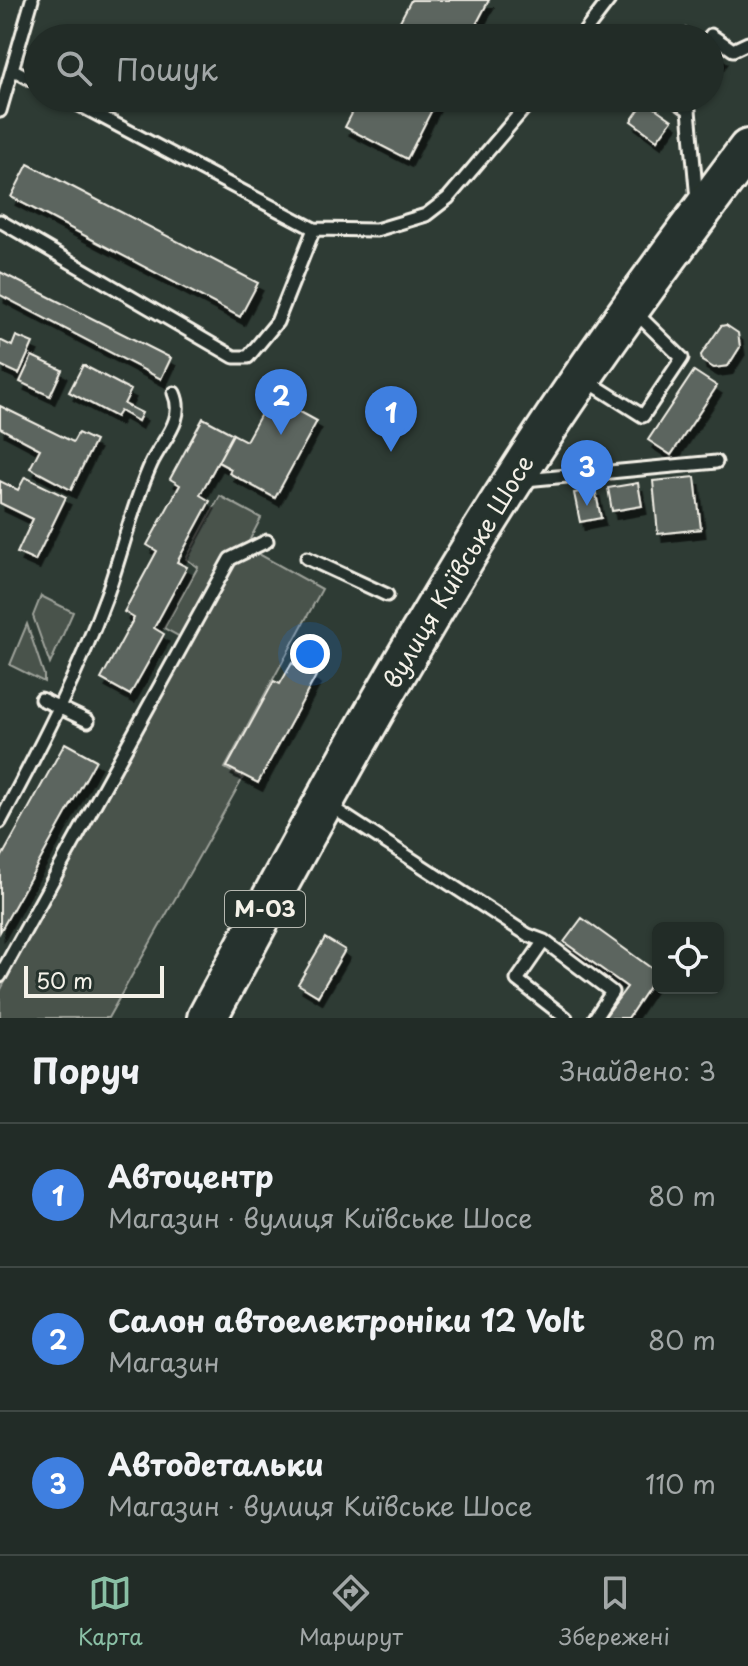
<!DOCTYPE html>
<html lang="uk">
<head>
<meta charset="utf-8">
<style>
  :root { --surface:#222c27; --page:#2e3833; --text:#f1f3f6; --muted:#a2a7a7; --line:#3f4844; --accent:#8abfa5 }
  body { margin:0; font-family:"Playpen Sans",sans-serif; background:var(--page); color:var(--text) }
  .controls { position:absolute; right:24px; bottom:24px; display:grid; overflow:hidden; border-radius:12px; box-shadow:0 2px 6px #0004 }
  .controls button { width:72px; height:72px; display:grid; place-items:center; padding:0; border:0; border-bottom:2px solid var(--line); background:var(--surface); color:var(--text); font:40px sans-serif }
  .scale { position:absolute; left:24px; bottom:20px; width:140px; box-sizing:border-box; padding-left:8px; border:4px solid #f4f1e8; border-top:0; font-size:22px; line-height:28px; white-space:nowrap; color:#f4f1e8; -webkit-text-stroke:6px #26332d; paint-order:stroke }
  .you { position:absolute; left:310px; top:654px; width:28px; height:28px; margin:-20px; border:6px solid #fff; border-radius:50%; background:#1a73e8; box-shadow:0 0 0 12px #1a73e833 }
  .badge { display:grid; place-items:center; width:52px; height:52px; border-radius:50%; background:var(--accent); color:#fff; font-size:26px; font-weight:700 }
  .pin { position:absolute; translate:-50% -66px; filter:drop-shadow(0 2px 4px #0008) }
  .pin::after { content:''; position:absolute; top:42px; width:28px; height:24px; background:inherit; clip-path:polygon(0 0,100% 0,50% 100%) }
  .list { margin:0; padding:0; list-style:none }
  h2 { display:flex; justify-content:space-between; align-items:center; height:104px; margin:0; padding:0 32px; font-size:34px }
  h2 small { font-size:26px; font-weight:400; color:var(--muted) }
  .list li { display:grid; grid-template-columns:52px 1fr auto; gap:24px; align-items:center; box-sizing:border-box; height:144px; padding:0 32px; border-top:2px solid var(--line) }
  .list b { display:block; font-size:30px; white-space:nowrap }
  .list p { margin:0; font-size:26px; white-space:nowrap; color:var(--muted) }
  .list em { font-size:26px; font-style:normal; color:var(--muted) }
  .icon { flex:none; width:44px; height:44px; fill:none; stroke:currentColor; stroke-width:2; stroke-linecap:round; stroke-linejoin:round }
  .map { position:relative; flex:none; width:748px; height:1018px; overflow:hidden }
  .search { position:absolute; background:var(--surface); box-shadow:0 2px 6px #0004; left:24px; right:24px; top:24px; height:88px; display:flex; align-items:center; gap:20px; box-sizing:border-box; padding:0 28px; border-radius:44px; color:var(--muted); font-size:30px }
  .sheet { height:536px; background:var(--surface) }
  nav { display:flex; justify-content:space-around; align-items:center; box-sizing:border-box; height:112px; border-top:2px solid var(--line); background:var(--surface); font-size:22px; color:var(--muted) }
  nav a { display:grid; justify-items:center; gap:4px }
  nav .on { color:var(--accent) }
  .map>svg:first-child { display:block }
  .green { fill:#48524c; stroke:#9ea29a; stroke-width:2 }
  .building { fill:#5c655e; stroke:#f4f1e8; stroke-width:2; filter:url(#shadow) }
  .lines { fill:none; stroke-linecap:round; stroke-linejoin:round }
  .lane-casing { stroke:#f4f1e8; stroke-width:17 }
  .highway-casing { stroke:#f4f1e8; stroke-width:44 }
  .lane { stroke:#26332d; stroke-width:11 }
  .highway { stroke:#26332d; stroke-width:38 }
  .labels { text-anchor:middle; stroke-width:6; stroke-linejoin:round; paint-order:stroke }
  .shield { fill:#26332d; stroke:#b6b8b0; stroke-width:2 }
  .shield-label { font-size:22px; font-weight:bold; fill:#f4f1e8 }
  .street-label { font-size:24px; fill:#f4f1e8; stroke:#26332d }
</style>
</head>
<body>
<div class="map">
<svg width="748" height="1018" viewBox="0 0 748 1018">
  <defs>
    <filter id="shadow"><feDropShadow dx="4.5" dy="8" stdDeviation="0" flood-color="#0009"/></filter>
  </defs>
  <rect width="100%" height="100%" fill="#2e3b34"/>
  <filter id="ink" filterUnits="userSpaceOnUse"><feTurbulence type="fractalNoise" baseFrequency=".0125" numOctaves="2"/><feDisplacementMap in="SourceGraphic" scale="16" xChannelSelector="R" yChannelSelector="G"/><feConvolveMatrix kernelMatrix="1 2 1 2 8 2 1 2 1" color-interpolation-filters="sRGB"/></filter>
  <g filter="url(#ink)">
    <path class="green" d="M220 496 261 518 246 547 322 589 225 768 243 778 108 1018H0V991L191 643 164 628 198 567 186 559Z
      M41 596 73 612 50 664 33 616Z
      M27 624 44 675V682L10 665Z"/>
    <path class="building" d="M411 0H489L469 38H391Z
      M686 28 699 38H679Z
      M710 46 723 56 710 74Z
      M360 98H438L407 159 345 127Z
      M645 101 672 120 657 140 631 121Z
      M28 164 258 283 240 317 11 197Z
      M0 272 171 358 161 379 0 295Z
      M726 325 738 333 740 347 728 366 714 368 702 361 701 355 721 326Z
      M16 336 33 343 19 374 0 365V340L12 346Z
      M32 356 62 370 50 396 20 382Z
      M83 365 131 390 124 404 142 413 138 421 120 411 116 417 69 392Z
      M694 371 717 386 671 455 648 440Z
      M271 396 317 421 275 498 229 473 231 469 218 462 233 434 246 441Z
      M0 406 73 442 78 433 95 441 71 490 30 468 40 449 0 428Z
      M203 418 233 434 200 495 210 501 177 562 187 567 154 628 164 634 130 695 101 679 134 618 124 612 157 551 147 545 180 485 170 479Z
      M25 477 66 497 35 561 17 553 33 519 0 503V481L18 490Z
      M695 477 701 529 658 534 653 481Z
      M638 483 642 506 612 511 608 488Z
      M595 489 601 518 580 522 574 493Z
      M292 663 316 676 258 783 227 767 274 681 280 684Z
      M65 743 96 760 0 932V860Z
      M582 918 658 973 628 1018H604L627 987 564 942Z
      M325 938 345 950 318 996 298 984Z"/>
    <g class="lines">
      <defs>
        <path id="lane" d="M580 38 609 0
          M709 38 711 35 733 50 748 43
          M12 69 38 83
          M66 98 314 229
          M672 98 689 110 697 200
          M0 111 32 0
          M0 221 234 357H248L277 322 314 229 376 230 426 215 448 198 533 98
          M586 380 643 416 682 358 635 312
          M525 480 716 462
          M307 558 387 595
          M41 699 88 721
          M330 806 528 935 544 941 612 992 595 1018
          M0 822C40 748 77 676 106 597 122 553 132 506 151 464 162 440 186 420 174 393
          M544 941 517 980 566 1018
          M0 976 230 559 267 541"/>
        <path id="highway" d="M207 1018C304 836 402 655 513 481 586 366 666 258 748 149"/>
      </defs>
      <use href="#lane" class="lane-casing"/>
      <use href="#highway" class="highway-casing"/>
      <use href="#lane" class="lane"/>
      <use href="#highway" class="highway"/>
    </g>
  </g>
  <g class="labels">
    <rect class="shield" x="225" y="891" width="80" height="36" rx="6"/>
    <g class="shield-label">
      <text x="265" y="917">М-03</text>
    </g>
    <g class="street-label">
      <text transform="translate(459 572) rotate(-59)" y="8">вулиця Київське Шосе</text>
    </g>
  </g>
</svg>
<div class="controls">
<button><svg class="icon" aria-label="locate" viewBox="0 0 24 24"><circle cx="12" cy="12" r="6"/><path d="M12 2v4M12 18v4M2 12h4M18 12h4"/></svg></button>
</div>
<div class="scale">50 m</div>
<div class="you"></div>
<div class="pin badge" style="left:391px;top:452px;background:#3f7fe0">1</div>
<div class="pin badge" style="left:281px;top:435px;background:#3f7fe0">2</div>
<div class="pin badge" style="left:587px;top:506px;background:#3f7fe0">3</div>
<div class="search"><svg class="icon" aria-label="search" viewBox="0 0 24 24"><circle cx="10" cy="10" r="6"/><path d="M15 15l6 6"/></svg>Пошук</div>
</div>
<section class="sheet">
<h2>Поруч<small>Знайдено: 3</small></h2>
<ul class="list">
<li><span class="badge" style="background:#3f7fe0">1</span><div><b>Автоцентр</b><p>Магазин · вулиця Київське Шосе</p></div><em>80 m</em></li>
<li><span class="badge" style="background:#3f7fe0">2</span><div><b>Салон автоелектроніки 12 Volt</b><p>Магазин</p></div><em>80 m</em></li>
<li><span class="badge" style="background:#3f7fe0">3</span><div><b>Автодетальки</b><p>Магазин · вулиця Київське Шосе</p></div><em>110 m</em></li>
</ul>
</section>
<nav>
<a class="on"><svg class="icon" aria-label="map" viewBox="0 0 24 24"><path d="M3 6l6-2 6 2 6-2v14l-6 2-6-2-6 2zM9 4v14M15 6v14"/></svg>Карта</a>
<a><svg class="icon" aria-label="directions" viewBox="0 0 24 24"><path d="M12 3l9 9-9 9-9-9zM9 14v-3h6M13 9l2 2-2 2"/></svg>Маршрут</a>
<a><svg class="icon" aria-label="saved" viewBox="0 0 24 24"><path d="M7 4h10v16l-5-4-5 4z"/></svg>Збережені</a>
</nav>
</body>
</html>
